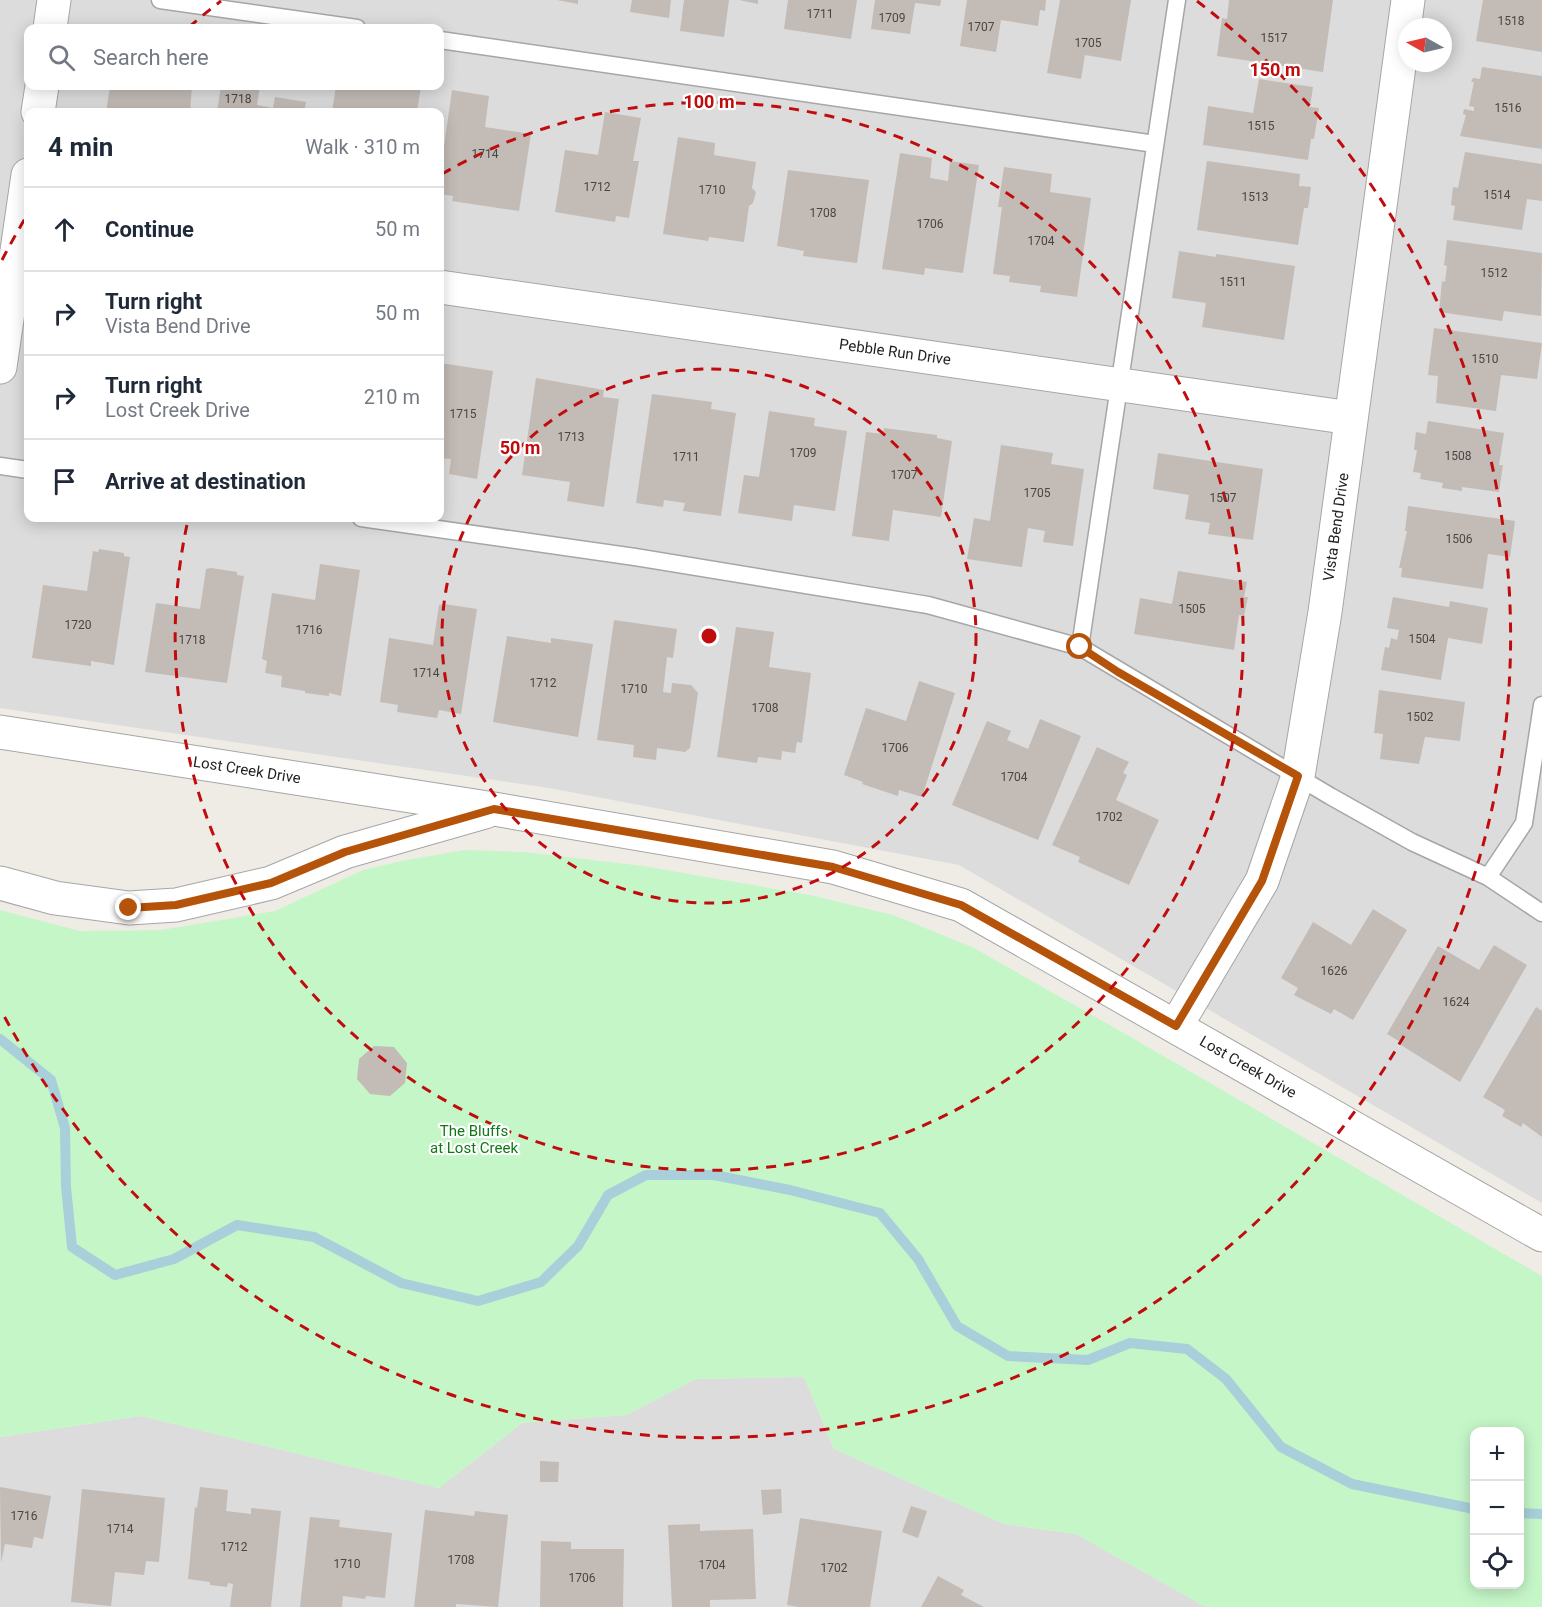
<!DOCTYPE html>
<html lang="en">
<head>
<meta charset="utf-8">
<style>
  :root { --surface:#fff; --page:#f2f2f3; --text:#1f2937; --muted:#747a83; --line:#e0e1e3 }
  body { margin:0; font-family:Roboto,sans-serif; background:var(--page); color:var(--text) }
  .controls { position:absolute; right:18px; bottom:18px; display:grid; overflow:hidden; border-radius:12px; box-shadow:0 3px 15px #0003 }
  .controls button { width:54px; height:54px; display:grid; place-items:center; padding:0; border:0; border-bottom:2px solid var(--line); background:var(--surface); color:var(--text); font:30px sans-serif }
  .compass { position:absolute; left:1398px; top:18px; width:54px; height:54px; border-radius:50%; background:var(--surface); box-shadow:0 3px 15px #0003; rotate:278deg }
  .stop { position:absolute; width:18px; height:18px; margin:-14px; border:4px solid #b45309; border-radius:50%; background:#fff }
  .stop.end { background:#b45309; border-color:#fff; box-shadow:0 2px 6px #0008 }
  .list { margin:0; padding:0; list-style:none }
  h2 { display:flex; justify-content:space-between; align-items:center; height:78px; margin:0; padding:0 24px; font-size:26px }
  h2 small { font-size:20px; font-weight:400; color:var(--muted) }
  .list li { display:grid; grid-template-columns:39px 1fr auto; gap:18px; align-items:center; box-sizing:border-box; height:84px; padding:0 24px; border-top:2px solid var(--line) }
  .list b { display:block; font-size:22px; white-space:nowrap }
  .list p { margin:0; font-size:20px; white-space:nowrap; color:var(--muted) }
  .list em { font-size:20px; font-style:normal; color:var(--muted) }
  .icon { flex:none; width:33px; height:33px; fill:none; stroke:currentColor; stroke-width:2; stroke-linecap:round; stroke-linejoin:round }
  .map { position:relative; flex:none; width:1542px; height:1607px; overflow:hidden }
  .search { position:absolute; background:var(--surface); box-shadow:0 3px 15px #0003; left:24px; top:24px; width:420px; height:66px; display:flex; align-items:center; gap:15px; box-sizing:border-box; padding:0 21px; border-radius:12px; color:var(--muted); font-size:22px }
  .panel { position:absolute; background:var(--surface); box-shadow:0 3px 15px #0003; left:24px; top:108px; width:420px; height:414px; border-radius:12px }
  .map>svg:first-child { display:block }
  .residential { fill:#dddcdc; fill-rule:evenodd }
  .park { fill:#c5f6c8; fill-rule:evenodd }
  .lines { fill:none; stroke-linecap:round; stroke-linejoin:round }
  .stream { stroke:#a8cfda; stroke-width:10 }
  .building { fill:#c3bbb5 }
  .lane-casing { stroke:#a6a6a6; stroke-width:19 }
  .street-casing { stroke:#a6a6a6; stroke-width:35 }
  .lane { stroke:#fff; stroke-width:16 }
  .street { stroke:#fff; stroke-width:33 }
  .route { stroke:#b45309; stroke-width:8 }
  .ring { fill:none; stroke:#c10c0e; stroke-width:3; stroke-dasharray:10 8 }
  .labels { text-anchor:middle; stroke-width:4.5; stroke-linejoin:round; paint-order:stroke }
  .number-label { font-size:12px; fill:#484644 }
  .street-label { font-size:15px; fill:#1f1f1f; stroke:#fff }
  .park-label { font-size:15px; fill:#127719; stroke:#fff }
  .centre { fill:#c10c0e; stroke:#fff; stroke-width:3 }
  .ring-label { font-size:18px; text-anchor:middle; font-weight:bold; fill:#c10c0e; stroke:#fff; stroke-width:4.5; stroke-linejoin:round; paint-order:stroke }
</style>
</head>
<body>
<div class="map">
<svg width="1542" height="1607" viewBox="0 0 1542 1607">
  <rect width="100%" height="100%" fill="#efece5"/>
  <path class="residential" d="M0 0H1542V1203L959 865 549 788 0 708ZM1407 27H1443V63H1407ZM28 28H440V86H28ZM28 112H440V518H28Z
    M804 1377 834 1449 1004 1524 1076 1534 1206 1607H0V1437L141 1416 439 1488 522 1423 626 1415 696 1379Z"/>
  <path class="park" d="M465 850 524 852 643 866 810 895 893 915 972 947 1129 1036 1542 1276V1607H1206L1076 1534 1004 1524 834 1449 804 1377 696 1379 626 1415 522 1423 439 1488 141 1416 0 1437V910L80 931 161 930 275 911 363 870 406 860ZM1474 1432H1520V1584H1474Z"/>
  <g class="lines">
    <path class="stream" d="M0 1039 51 1080 65 1128 66 1187 72 1247 115 1275 174 1259 237 1225 314 1237 401 1283 478 1301 541 1282 578 1246 608 1195 646 1175H714L790 1190 880 1213 918 1259 957 1326 1008 1356 1088 1360 1130 1343 1187 1349 1226 1379 1281 1447 1352 1484 1474 1509
      M1520 1513 1542 1514"/>
  </g>
  <path class="building" d="M557 0H578V4Z
    M632 0H671L669 18 630 12Z
    M684 0H729L724 37 680 31Z
    M739 0H758V4Z
    M788 0H857L851 39 784 29Z
    M875 0H941L940 6 915 3 910 34 871 29Z
    M967 0H1046L1045 11 1040 10 1038 26 1001 20 996 52 960 46Z
    M1060 0H1131L1121 61 1085 55 1081 79 1047 73Z
    M1229 0H1333L1323 72 1217 56 1222 18 1227 19Z
    M1483 0H1542V52L1476 41Z
    M1482 67 1542 76V149L1460 136 1466 115 1463 114 1464 109 1474 111V107L1469 106 1474 82H1471L1473 78 1480 79Z
    M1259 79 1313 87 1310 107 1319 108 1314 139H1311L1308 160 1203 145 1208 106 1253 113Z
    M110 86H192L190 112H106Z
    M221 86H260L257 105 273 108 275 97 306 102 304 112H217Z
    M336 86H352L385 90 386 86H421L417 112H332Z
    M452 90 489 96 485 127 531 134 519 211 452 201 453 196 440 194V175Z
    M605 112 641 118 633 161H639L629 218 616 216 615 222 555 212 565 150 598 155Z
    M678 137 715 143 714 155 756 162 752 188 756 192 753 203 749 206 744 242 709 237 708 241 663 234Z
    M1465 152 1542 164V201L1527 199 1522 230 1453 220 1455 206 1451 205 1453 187 1458 188Z
    M900 153 932 158 930 178 948 181 950 161 979 165 963 273 925 268 924 275 882 269Z
    M1207 161 1300 174 1299 186 1311 187 1308 208H1304L1298 245 1197 230Z
    M1004 167 1052 174 1050 192 1091 198 1077 297 1040 292 1041 286 1009 282 1010 276 993 274 1002 207H998Z
    M788 170 869 180 857 263 803 256 804 251 777 246Z
    M1447 240 1542 253 1541 316 1504 311 1502 321 1439 312 1442 281 1445 282 1447 266 1444 265Z
    M1179 251 1216 257V254L1295 266 1284 340 1202 327 1206 303 1172 298Z
    M1434 328 1542 343 1537 379 1501 375 1496 411 1436 403 1438 376 1428 375Z
    M440 363 493 371 477 479 449 474 451 459 440 458Z
    M536 378 604 390 603 397 619 399 604 507 567 501 570 482 522 475Z
    M652 394 712 402 711 409 736 413 721 516 683 511 685 503 664 500 663 507 636 503Z
    M769 411 815 418 814 426 847 431 835 511 794 505 792 521 738 513 744 475 759 477Z
    M1428 421 1504 433 1499 465H1503L1499 492 1462 487V491L1442 488 1443 483 1420 479 1421 473 1413 472 1417 450H1414L1416 432 1426 434Z
    M884 428 937 435V438L952 441 941 517 893 510 889 541 852 536 866 432 883 434Z
    M1001 445 1053 453 1051 464 1084 469 1073 546 1043 542 1045 531 1028 528 1022 567 967 559 974 518 990 521Z
    M1158 453 1263 469 1253 540 1208 534 1210 523 1185 519 1189 495 1153 489Z
    M1408 506 1515 521 1510 557 1488 554 1483 589 1401 577 1402 568H1399L1407 531H1405Z
    M99 549 124 553V556L130 557 114 665 91 661V666L32 658 43 585 87 591 93 551 98 552Z
    M320 564 360 570 341 696 329 693V696L305 693V691L281 687 282 676 265 673 267 661 262 659 272 593 315 600Z
    M211 568 237 572V575L244 576 227 683 145 672 156 603 200 609 206 569Z
    M1178 571 1247 582 1244 597H1248L1244 616 1239 615 1234 650 1134 634 1140 598 1172 604Z
    M1393 597 1449 607 1450 601 1488 608 1482 644 1448 638 1441 680 1381 670 1385 647 1389 648 1391 638 1397 640 1399 630 1387 628Z
    M444 604 477 609 461 714 439 710 437 718 397 712 398 705 380 702 389 638 433 645 439 605Z
    M614 620 677 629 673 658 667 657 663 692 671 693 672 683 691 685 698 693 690 748 685 752 657 748 656 760 633 757 634 745 597 740Z
    M736 627 774 632 769 667 811 673 802 743 797 742 795 753 782 751 781 760 758 757 757 763 717 757Z
    M507 636 551 643V638L593 644 578 737 493 722Z
    M919 681 955 693 922 797 899 790 898 796 862 784 863 782 844 775 866 708 906 721Z
    M1379 690 1465 702 1460 741 1425 737 1419 764 1380 759 1383 734 1374 733Z
    M1040 719 1081 736 1038 840 952 805 987 721 1011 731 1007 740 1028 749Z
    M1097 747 1129 762 1123 773 1127 775 1116 800 1159 820 1129 885 1078 862 1080 857 1052 845Z
    M1373 909 1407 930 1353 1020 1334 1009 1331 1014 1294 995 1298 988 1281 978 1313 922 1351 945Z
    M1494 945 1527 965 1460 1082 1401 1045 1402 1043 1387 1034 1438 946 1479 970Z
    M1536 1007 1542 1011V1137L1523 1123 1521 1127 1502 1116 1505 1110 1483 1097Z
    M374 1046 394 1047 407 1063 405 1083 390 1096 370 1094 357 1079 359 1059Z
    M540 1461 559 1462 558 1482H540Z
    M0 1487 51 1496 43 1539 34 1537 32 1548 5 1544 1 1563Z
    M200 1487 228 1490 226 1511 251 1514V1508L281 1511 271 1607H230L233 1584 228 1583 227 1587 210 1585V1582L188 1579 195 1507 197 1508Z
    M82 1489 165 1498 159 1562 146 1561 144 1575 115 1572 111 1606 71 1602Z
    M781 1489 782 1513 763 1515 761 1490Z
    M911 1506 927 1511 918 1538 902 1532Z
    M425 1510 474 1516 475 1511 508 1515 498 1607 456 1604V1607H414Z
    M310 1517 340 1520 339 1527 392 1533 385 1598 366 1596 365 1599 343 1596 342 1607H300Z
    M800 1518 882 1531 870 1607H799L787 1605Z
    M700 1524V1531L753 1529 756 1599 710 1600V1607H672L668 1525Z
    M541 1541 571 1542V1549H624L623 1607H540Z
    M938 1576 964 1590 961 1595 984 1607H921Z"/>
  <g class="lines">
    <defs>
      <path id="lane" d="M160 0 357 28
        M440 40 1155 144
        M0 466 28 470
        M361 518 635 557 928 605 1080 647 1330 796 1412 842 1488 877 1524 823 1542 705
        M1080 647 1177 0
        M1488 877 1542 913"/>
      <path id="street" d="M50 28 54 0
        M38 112 42 86
        M440 287 1351 418
        M0 367 28 175
        M0 732 494 809 833 867 961 905 1542 1235
        M0 883 55 898 129 908 176 905 271 883 345 852 485 812
        M1176 1026 1262 881 1298 776 1325 612 1408 0"/>
    </defs>
    <use href="#lane" class="lane-casing"/>
    <use href="#street" class="street-casing"/>
    <use href="#lane" class="lane"/>
    <use href="#street" class="street"/>
  </g>
  <g class="lines">
    <path class="route" d="M129 908 176 905 271 883 345 852 494 809 833 867 961 905 1176 1026 1262 881 1298 776 1118 672 1080 647"/>
  </g>
  <g class="ring">
    <circle cx="709" cy="636" r="267"/>
    <path d="M442 174A534 534 0 1 1 188 520"/>
    <path d="M2 260A801 801 0 0 1 26 217M189 27A801 801 0 0 1 221 1M1197 1A801 801 0 1 1 2 1012"/>
  </g>
  <g class="labels">
    <g class="number-label">
      <text x="820" y="18">1711</text>
      <text x="892" y="22">1709</text>
      <text x="1511" y="25">1518</text>
      <text x="981" y="31">1707</text>
      <text x="1274" y="42">1517</text>
      <text x="1088" y="47">1705</text>
      <text x="238" y="103">1718</text>
      <text x="1508" y="112">1516</text>
      <text x="1261" y="130">1515</text>
      <text x="485" y="158">1714</text>
      <text x="597" y="191">1712</text>
      <text x="712" y="194">1710</text>
      <text x="1497" y="199">1514</text>
      <text x="1255" y="201">1513</text>
      <text x="823" y="217">1708</text>
      <text x="930" y="228">1706</text>
      <text x="1041" y="245">1704</text>
      <text x="1494" y="277">1512</text>
      <text x="1233" y="286">1511</text>
      <text x="1485" y="363">1510</text>
      <text x="463" y="418">1715</text>
      <text x="571" y="441">1713</text>
      <text x="803" y="457">1709</text>
      <text x="1458" y="460">1508</text>
      <text x="686" y="461">1711</text>
      <text x="904" y="479">1707</text>
      <text x="1037" y="497">1705</text>
      <text x="1223" y="502">1507</text>
      <text x="1459" y="543">1506</text>
      <text x="1192" y="613">1505</text>
      <text x="78" y="629">1720</text>
      <text x="309" y="634">1716</text>
      <text x="1422" y="643">1504</text>
      <text x="192" y="644">1718</text>
      <text x="426" y="677">1714</text>
      <text x="543" y="687">1712</text>
      <text x="634" y="693">1710</text>
      <text x="765" y="712">1708</text>
      <text x="1420" y="721">1502</text>
      <text x="895" y="752">1706</text>
      <text x="1014" y="781">1704</text>
      <text x="1109" y="821">1702</text>
      <text x="1334" y="975">1626</text>
      <text x="1456" y="1006">1624</text>
      <text x="24" y="1520">1716</text>
      <text x="120" y="1533">1714</text>
      <text x="234" y="1551">1712</text>
      <text x="461" y="1564">1708</text>
      <text x="347" y="1568">1710</text>
      <text x="712" y="1569">1704</text>
      <text x="834" y="1572">1702</text>
      <text x="582" y="1582">1706</text>
    </g>
    <g class="street-label">
      <text transform="translate(895 352) rotate(8)" y="5">Pebble Run Drive</text>
      <text transform="translate(1336 527) rotate(-82)" y="5">Vista Bend Drive</text>
      <text transform="translate(247 770) rotate(9)" y="5">Lost Creek Drive</text>
      <text transform="translate(1248 1067) rotate(30)" y="5">Lost Creek Drive</text>
    </g>
    <g class="park-label">
      <text x="474" y="1136">The Bluffs<tspan x="474" dy="17">at Lost Creek</tspan></text>
    </g>
  </g>
  <circle cx="709" cy="636" r="9" class="centre"/>
  <g class="ring-label">
    <text x="1275" y="76">150 m</text>
    <text x="709" y="108">100 m</text>
    <text x="520" y="454">50 m</text>
  </g>
</svg>
<div class="controls">
<button>+</button>
<button>−</button>
<button><svg class="icon" aria-label="locate" viewBox="0 0 24 24"><circle cx="12" cy="12" r="6"/><path d="M12 2v4M12 18v4M2 12h4M18 12h4"/></svg></button>
</div>
<svg class="compass" viewBox="-18 -18 36 36"><path d="M0-13l5 13h-10z" fill="#e53935"/><path d="M0 13l5-13h-10z" fill="#747a83"/></svg>
<div class="stop" style="left:1080px;top:647px"></div>
<div class="stop end" style="left:129px;top:908px"></div>
<div class="search"><svg class="icon" aria-label="search" viewBox="0 0 24 24"><circle cx="10" cy="10" r="6"/><path d="M15 15l6 6"/></svg>Search here</div>
<section class="panel">
<h2>4 min<small>Walk · 310 m</small></h2>
<ul class="list">
<li><svg class="icon" aria-label="ahead" viewBox="0 0 24 24"><path d="M12 20V5M6 11l6-6 6 6"/></svg><div><b>Continue</b></div><em>50 m</em></li>
<li><svg class="icon" aria-label="right" viewBox="0 0 24 24"><path d="M7 20v-9h11M14 6l5 5-5 5"/></svg><div><b>Turn right</b><p>Vista Bend Drive</p></div><em>50 m</em></li>
<li><svg class="icon" aria-label="right" viewBox="0 0 24 24"><path d="M7 20v-9h11M14 6l5 5-5 5"/></svg><div><b>Turn right</b><p>Lost Creek Drive</p></div><em>210 m</em></li>
<li><svg class="icon" aria-label="arrive" viewBox="0 0 24 24"><path d="M6 21V4h12l-3 4 3 4H6"/></svg><div><b>Arrive at destination</b></div></li>
</ul>
</section>
</div>
</body>
</html>
